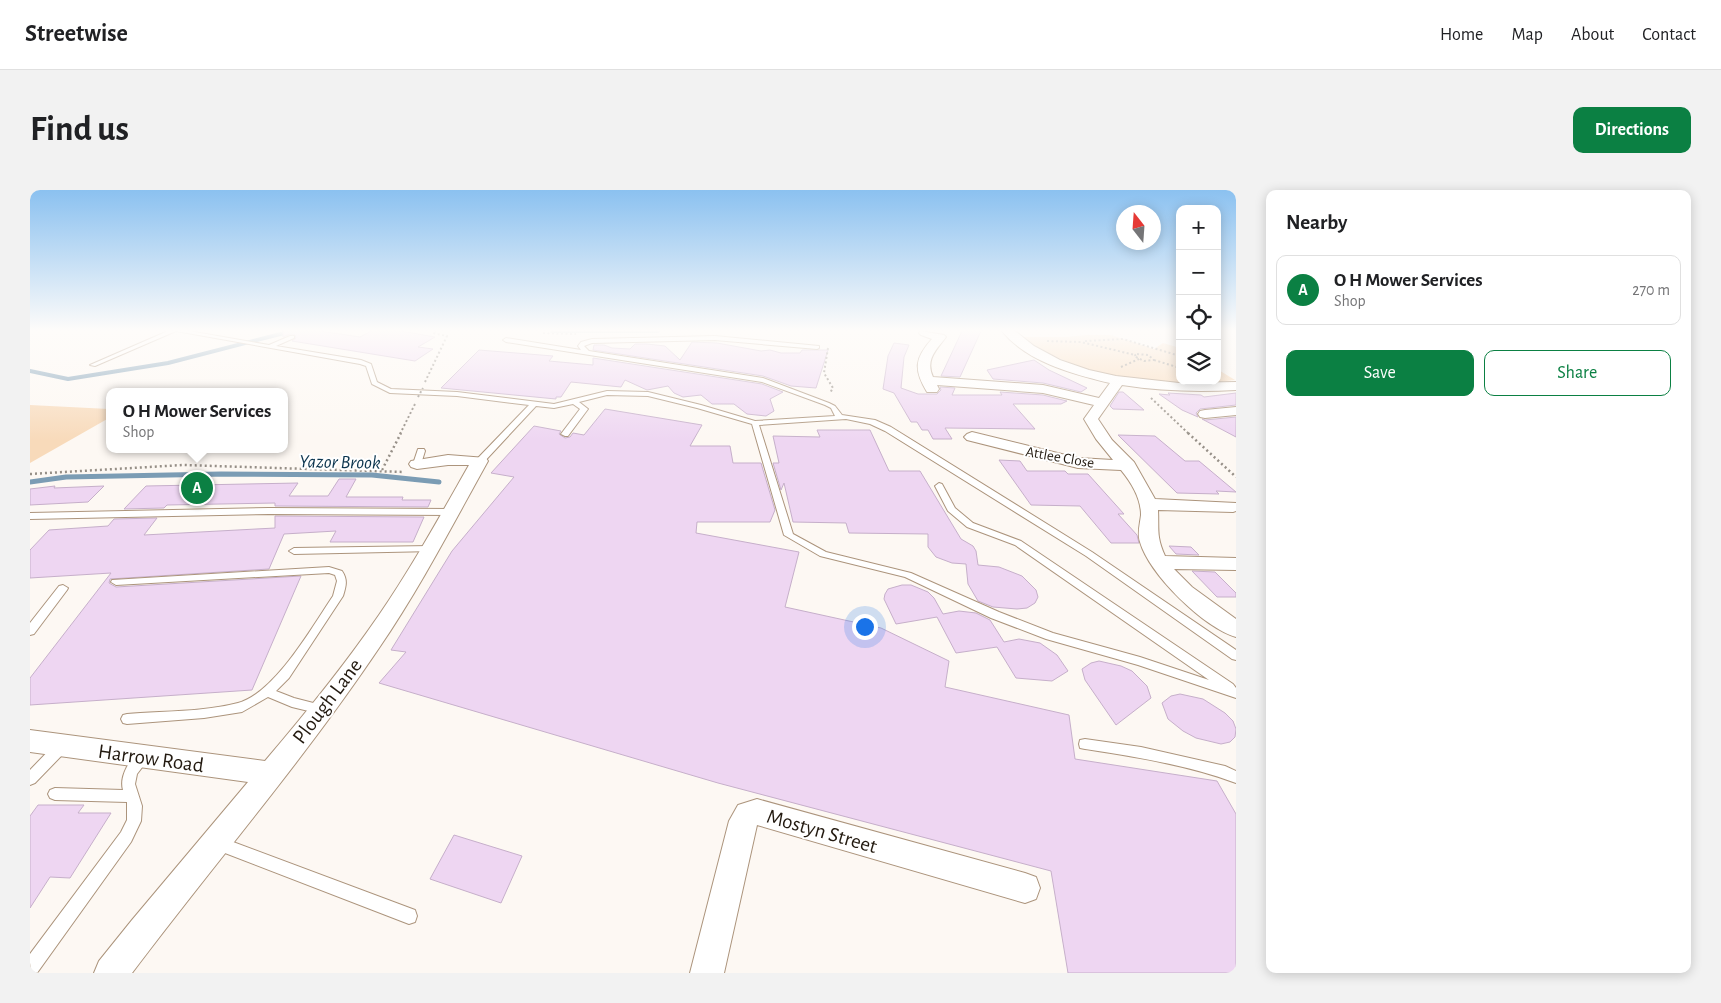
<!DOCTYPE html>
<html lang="en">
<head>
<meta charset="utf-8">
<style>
  :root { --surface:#fff; --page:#f2f2f2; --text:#202124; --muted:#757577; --line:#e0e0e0; --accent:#0b8043 }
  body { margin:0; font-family:"Alegreya Sans",sans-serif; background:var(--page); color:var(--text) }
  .controls { position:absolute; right:15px; top:15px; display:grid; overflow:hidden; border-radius:10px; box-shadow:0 2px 12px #0003 }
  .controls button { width:45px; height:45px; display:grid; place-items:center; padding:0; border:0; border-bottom:1px solid var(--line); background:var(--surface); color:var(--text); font:25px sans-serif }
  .compass { position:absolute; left:1086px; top:15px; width:45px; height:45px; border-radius:50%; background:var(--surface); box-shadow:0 2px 12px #0003; rotate:343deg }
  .you { position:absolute; left:834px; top:436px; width:18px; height:18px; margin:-12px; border:4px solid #fff; border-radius:50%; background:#1a73e8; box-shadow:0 0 0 8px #1a73e833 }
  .badge { display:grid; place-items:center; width:32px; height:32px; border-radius:50%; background:var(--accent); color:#fff; font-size:16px; font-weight:700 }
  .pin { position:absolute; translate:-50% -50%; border:2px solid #fff; box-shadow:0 1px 5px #0006 }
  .popup { position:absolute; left:76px; top:198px; width:182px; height:65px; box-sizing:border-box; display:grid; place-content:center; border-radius:10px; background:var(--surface); filter:drop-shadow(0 1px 4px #0005); font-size:16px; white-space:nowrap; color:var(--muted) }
  .popup b { font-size:19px; color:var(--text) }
  .popup::after { content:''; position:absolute; left:50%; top:100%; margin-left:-10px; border:10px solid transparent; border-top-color:var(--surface) }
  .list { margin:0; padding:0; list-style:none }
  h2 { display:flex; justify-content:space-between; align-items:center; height:65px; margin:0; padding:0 20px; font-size:21px }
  h2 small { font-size:16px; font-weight:400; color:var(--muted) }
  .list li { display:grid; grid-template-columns:32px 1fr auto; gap:15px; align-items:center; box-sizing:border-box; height:70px; margin:0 10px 10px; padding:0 10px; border:1px solid var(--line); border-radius:10px }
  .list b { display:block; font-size:19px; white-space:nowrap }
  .list p { margin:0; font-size:16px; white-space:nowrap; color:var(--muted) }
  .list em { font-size:16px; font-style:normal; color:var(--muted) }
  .actions { display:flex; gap:10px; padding:15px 20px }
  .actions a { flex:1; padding:11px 0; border:1px solid var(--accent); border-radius:10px; text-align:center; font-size:18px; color:var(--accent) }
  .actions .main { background:var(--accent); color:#fff }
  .icon { flex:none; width:28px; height:28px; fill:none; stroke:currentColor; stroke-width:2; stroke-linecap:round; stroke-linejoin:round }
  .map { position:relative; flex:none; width:1206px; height:783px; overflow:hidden; border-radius:10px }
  header { display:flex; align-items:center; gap:30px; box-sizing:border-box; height:70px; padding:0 25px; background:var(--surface); border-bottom:1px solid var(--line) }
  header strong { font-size:24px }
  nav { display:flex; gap:28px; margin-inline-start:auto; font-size:18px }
  .intro { display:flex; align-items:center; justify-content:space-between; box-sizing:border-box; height:120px; padding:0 30px }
  h1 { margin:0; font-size:35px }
  .button { padding:12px 22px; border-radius:10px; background:var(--accent); color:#fff; font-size:18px; font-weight:700 }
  main { display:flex; gap:30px; padding:0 30px }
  aside { flex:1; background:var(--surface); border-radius:10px; box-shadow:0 2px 12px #0003 }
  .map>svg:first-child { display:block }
  .green { fill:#f8daba }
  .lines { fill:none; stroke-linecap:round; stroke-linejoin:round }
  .stream-far1 { stroke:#7b9cb4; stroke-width:4 }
  .stream { stroke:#7b9cb4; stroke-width:5 }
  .building { fill:#eed6f2; stroke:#c6afca }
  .lane-casing { stroke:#ac947c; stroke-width:2 }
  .street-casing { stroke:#ac947c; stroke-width:2 }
  .path-far1 { stroke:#968f87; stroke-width:2; stroke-dasharray:2 2.5; stroke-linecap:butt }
  .path { stroke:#968f87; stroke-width:2.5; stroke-dasharray:2 3; stroke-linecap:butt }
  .lane { fill:#fff; fill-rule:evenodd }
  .street { fill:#fff; fill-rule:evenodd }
  .path-bridge { stroke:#968f87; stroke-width:2; stroke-dasharray:2 2.5; stroke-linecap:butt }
  .labels { text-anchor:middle; stroke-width:4; stroke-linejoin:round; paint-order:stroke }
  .far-street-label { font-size:15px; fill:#231a10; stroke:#fff }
  .water-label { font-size:19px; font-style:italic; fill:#0c354e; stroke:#fff }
  .near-street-label { font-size:21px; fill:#231a10; stroke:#fff }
</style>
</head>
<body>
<header>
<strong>Streetwise</strong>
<nav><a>Home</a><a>Map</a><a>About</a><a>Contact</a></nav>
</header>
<div class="intro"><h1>Find us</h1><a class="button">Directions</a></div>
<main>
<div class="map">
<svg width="1206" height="783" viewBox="0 0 1206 783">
  <rect width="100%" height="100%" fill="#fdf8f3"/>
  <path class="green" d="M1056 145H1081L1124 159 1133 153 1150 158V191H1187V179L1205 190C1133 199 1053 190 992 147H1036Z
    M0 215 79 219V228L0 273Z"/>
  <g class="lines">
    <path class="stream-far1" d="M522 141H628
      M0 181 38 189 138 173 262 141"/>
    <path class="stream" d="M0 292 36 287 191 284 342 285 409 292"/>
  </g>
  <path class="building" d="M253 141H290L330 147 341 141H371L405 147 388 157 403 159 385 171 262 151 266 148 265 145 260 144 253 147Z
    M932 141H951L930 187 911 186Z
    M662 152 687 153 731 161 740 160 751 163H770L772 160H798L786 198 761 196 733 186 563 160 564 155H574L582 158 600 159 605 154H617L635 156 650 170Z
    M864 153 879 155 874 167 871 198 888 204H907L911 200 910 197 925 198 922 205H972L970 202 1013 205 1037 211 1031 214H983L1005 239 915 238 922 249H903L898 240H892L887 232H881L864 203 853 199 858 166Z
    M449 160 523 166 519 171 563 175V168L732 194 753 202 740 209 744 221 736 226 717 224 704 214H682L671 205 653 207 644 203 638 196 617 200 595 190 591 197 541 192 531 207H526V209L411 198Z
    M1004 170 1019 180 1057 198 1051 202 1013 193 963 189 957 180Z
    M1089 202H1093L1114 220 1083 219 1080 216Z
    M1138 203 1171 205 1174 207 1206 203V215L1170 219 1166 223 1168 227 1152 220 1129 204 1140 205Z
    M575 219 672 235 660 256H700L703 273H731L745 320 740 332H667L666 343 769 362 755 417 851 438 919 471 915 497 1039 525 1045 569 1187 591 1206 624V783H1038L1021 681 688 593 349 493 376 462 361 460 422 361 484 287 461 283 504 236 531 241 529 244 535 248 540 247 543 243 554 245Z
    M1206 227V247L1172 229 1175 230Z
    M787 240H840L859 281H890L931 349 943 356 946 361 948 375 969 377 992 386 1006 400 1008 407 1005 413 997 418 987 419 963 417 948 411 938 394 936 374 922 373 906 367 898 357V344L819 343 816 333 763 332 754 293 751 300 743 273H749L743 246 790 247Z
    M1088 245 1125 246 1155 271H1169L1206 302 1186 301 1189 304 1147 303Z
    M969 270 990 271 997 281H1035L1038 284H1058L1094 324H1088L1107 345 1109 353H1081L1050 316 1001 315Z
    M309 289H326L316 307H373L372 310H401L398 317 245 316V313L137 315 134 318 94 319 116 296 268 293 259 306H298Z
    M25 296 24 298 74 296 58 312 0 315V299Z
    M245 326 394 327 383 352H300L306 341 254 344 239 379 80 389 79 393 86 397 271 386 222 500 0 515V488L81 383 0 388V360L19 340 78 336 84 329 127 328 114 345 245 338Z
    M1139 356 1161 357 1169 365 1146 364Z
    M1162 381 1185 382 1206 403V407H1187Z
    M872 395H881L898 402 904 408 913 424 929 421 946 423 960 430 974 452 989 449 1010 453 1027 465 1038 481 1022 491 986 488 967 457 926 463 907 427 866 434 854 409 855 404 858 399Z
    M1069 471 1091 476 1102 481 1117 496 1121 508 1086 535 1055 490 1052 479 1061 473Z
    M1150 504 1173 509 1195 523 1203 531 1206 539 1205 547 1200 552 1191 554 1166 548 1153 541 1138 529 1132 513 1141 506Z
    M8 615H54L48 623H81L40 688 20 687 0 718V626Z
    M424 645 492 666 471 713 400 689Z"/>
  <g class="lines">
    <defs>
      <path id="lane" d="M138 141H146L65 176 60 175Z
        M146 141H159L239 155 260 146H264V148L246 156 331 170 341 174 347 192 361 199 427 202 524 214 577 201 618 202 671 215 725 231 805 226 801 218 795 215 732 192 476 152 473 150 476 148 551 160 548 156 551 152 562 149 685 146 789 156V158L787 159 685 150 562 153 554 156 559 161 733 188 799 213 805 216 812 225 845 230 861 237 1062 362 1206 460V470L1202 469 1056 366 855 241 840 234 816 229 729 235 763 344 796 362 881 383 969 422 1023 443 1110 467 1179 490 985 355 937 337 918 321 905 296 909 293 912 294 925 318 943 333 991 351 1203 494 1206 498V508L1108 475 1016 449 961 428 875 387 790 366 754 345 722 234 667 218 618 206 577 205 549 212 558 219 538 246H535L531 244 550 219 543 214 524 218 506 216 453 273H450L446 271 447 269 499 215 427 206 360 203 342 194 336 176 330 174Z
        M388 259H394L395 261 391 274 387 276 383 274Z
        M239 318 421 319 425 322 421 325 239 324 0 329V323Z
        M401 356 404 357 406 359 404 361 264 364 259 361 264 358Z
        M299 377 312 381C318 390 316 396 313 406L259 488 246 501 264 508 295 516 297 519 295 522 291 524 262 517 238 507 212 522 174 528 97 534 93 533 91 529 93 525 97 524C133 521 173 522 208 513 245 503 282 437 303 406L307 391 305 385 299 383 86 395 81 392 82 390Z
        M33 395 38 398 37 400 4 444 0 445V433L29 396Z
        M1055 549 1111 557 1195 576 1206 581V593C1158 575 1106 567 1055 559L1050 558 1049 554 1050 550Z
        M32 551 37 552 38 556 37 560 5 593 0 595V580L27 552Z
        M113 561 118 563 120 567 107 584 105 594 112 616 111 631 101 652 7 783H0V764L91 642 97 630V612L25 610 20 608 18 604 20 600 25 598 93 600C89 587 100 566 113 561Z
        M187 646 385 720 387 726 385 732 379 734 182 658 180 653 182 648Z"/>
      <path id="street" d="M891 141 914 145 916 147C906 160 895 170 903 187L1013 195 1069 208 1080 193C1043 184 997 172 972 141H985L1004 156 1030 170 1059 180 1086 186 1149 193 1206 192V200C1167 202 1130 201 1092 195L1068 229 1082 250 1104 272 1125 309 1206 313V321L1203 322 1128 320C1129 340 1126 346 1135 366L1206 368V380L1144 379 1162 397 1206 429V447C1173 437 1120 385 1110 352 1107 343 1110 334 1111 325 1111 308 1101 292 1091 280L1048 278 937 250 934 247 937 244 942 242 1048 268 1083 270 1066 249 1054 229 1064 215 1013 203 907 195 909 199 907 202H897C883 179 885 168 902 149L891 145 889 143Z
        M1206 217V225L1175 228 1170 227 1168 224 1170 221 1175 220Z
        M418 265 456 268 458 271C423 334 390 398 349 458 273 571 184 674 102 783H64L69 771 102 730 218 592 0 562V540L235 571C275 524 314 476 349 425 382 377 410 326 439 275H418L387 279 381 277 379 274 381 271Z
        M727 609 995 683 1006 687 1010 698 1006 709 995 713 727 635 694 783H660L699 631 708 615Z"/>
    </defs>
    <use href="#lane" class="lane-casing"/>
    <use href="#street" class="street-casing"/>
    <path class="path-far1" d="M513 143 546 144
      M1017 151 1051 152 1105 165
      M1055 151 1093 149 1150 166
      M798 158 794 183 803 198 800 203
      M1107 164 1118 165 1124 170 1114 171 1104 166Z
      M1124 170 1150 178
      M1091 177 1109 169
      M395 192 417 146 403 143 406 141
      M1121 208 1159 244
      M370 244 386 212"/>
    <path class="path" d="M1158 243 1206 287
      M352 280 371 243
      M0 284 153 275 374 282"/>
    <use href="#lane" class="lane"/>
    <use href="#street" class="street"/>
    <path class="path-bridge" d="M388 207 393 198"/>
  </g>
  <linearGradient id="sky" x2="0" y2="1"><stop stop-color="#8bc1f0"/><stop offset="0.56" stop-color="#fefcfa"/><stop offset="1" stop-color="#fefcfa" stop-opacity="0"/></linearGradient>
  <rect width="1206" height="251" fill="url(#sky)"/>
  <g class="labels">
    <g class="far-street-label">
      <text transform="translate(1030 267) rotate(10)" y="5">Attlee Close</text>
    </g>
    <g class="water-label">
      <text transform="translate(310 271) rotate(1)" y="7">Yazor Brook</text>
    </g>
    <g class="near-street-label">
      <text transform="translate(297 511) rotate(-53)" y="7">Plough Lane</text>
      <text transform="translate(121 568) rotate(8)" y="7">Harrow Road</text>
      <text transform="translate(792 641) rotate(16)" y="7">Mostyn Street</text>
    </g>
  </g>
</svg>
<div class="controls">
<button>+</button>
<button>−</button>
<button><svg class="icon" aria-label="locate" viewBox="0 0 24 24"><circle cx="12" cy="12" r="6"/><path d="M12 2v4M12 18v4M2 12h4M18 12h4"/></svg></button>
<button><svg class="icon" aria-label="layers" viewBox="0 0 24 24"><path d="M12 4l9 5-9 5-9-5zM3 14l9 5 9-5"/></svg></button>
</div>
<svg class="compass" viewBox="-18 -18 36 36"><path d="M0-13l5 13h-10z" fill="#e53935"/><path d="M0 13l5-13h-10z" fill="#757577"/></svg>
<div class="you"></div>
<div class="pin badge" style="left:167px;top:298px">A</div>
<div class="popup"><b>O H Mower Services</b>Shop</div>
</div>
<aside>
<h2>Nearby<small></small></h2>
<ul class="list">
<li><span class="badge">A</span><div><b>O H Mower Services</b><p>Shop</p></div><em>270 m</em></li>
</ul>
<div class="actions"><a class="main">Save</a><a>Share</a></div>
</aside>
</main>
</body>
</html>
